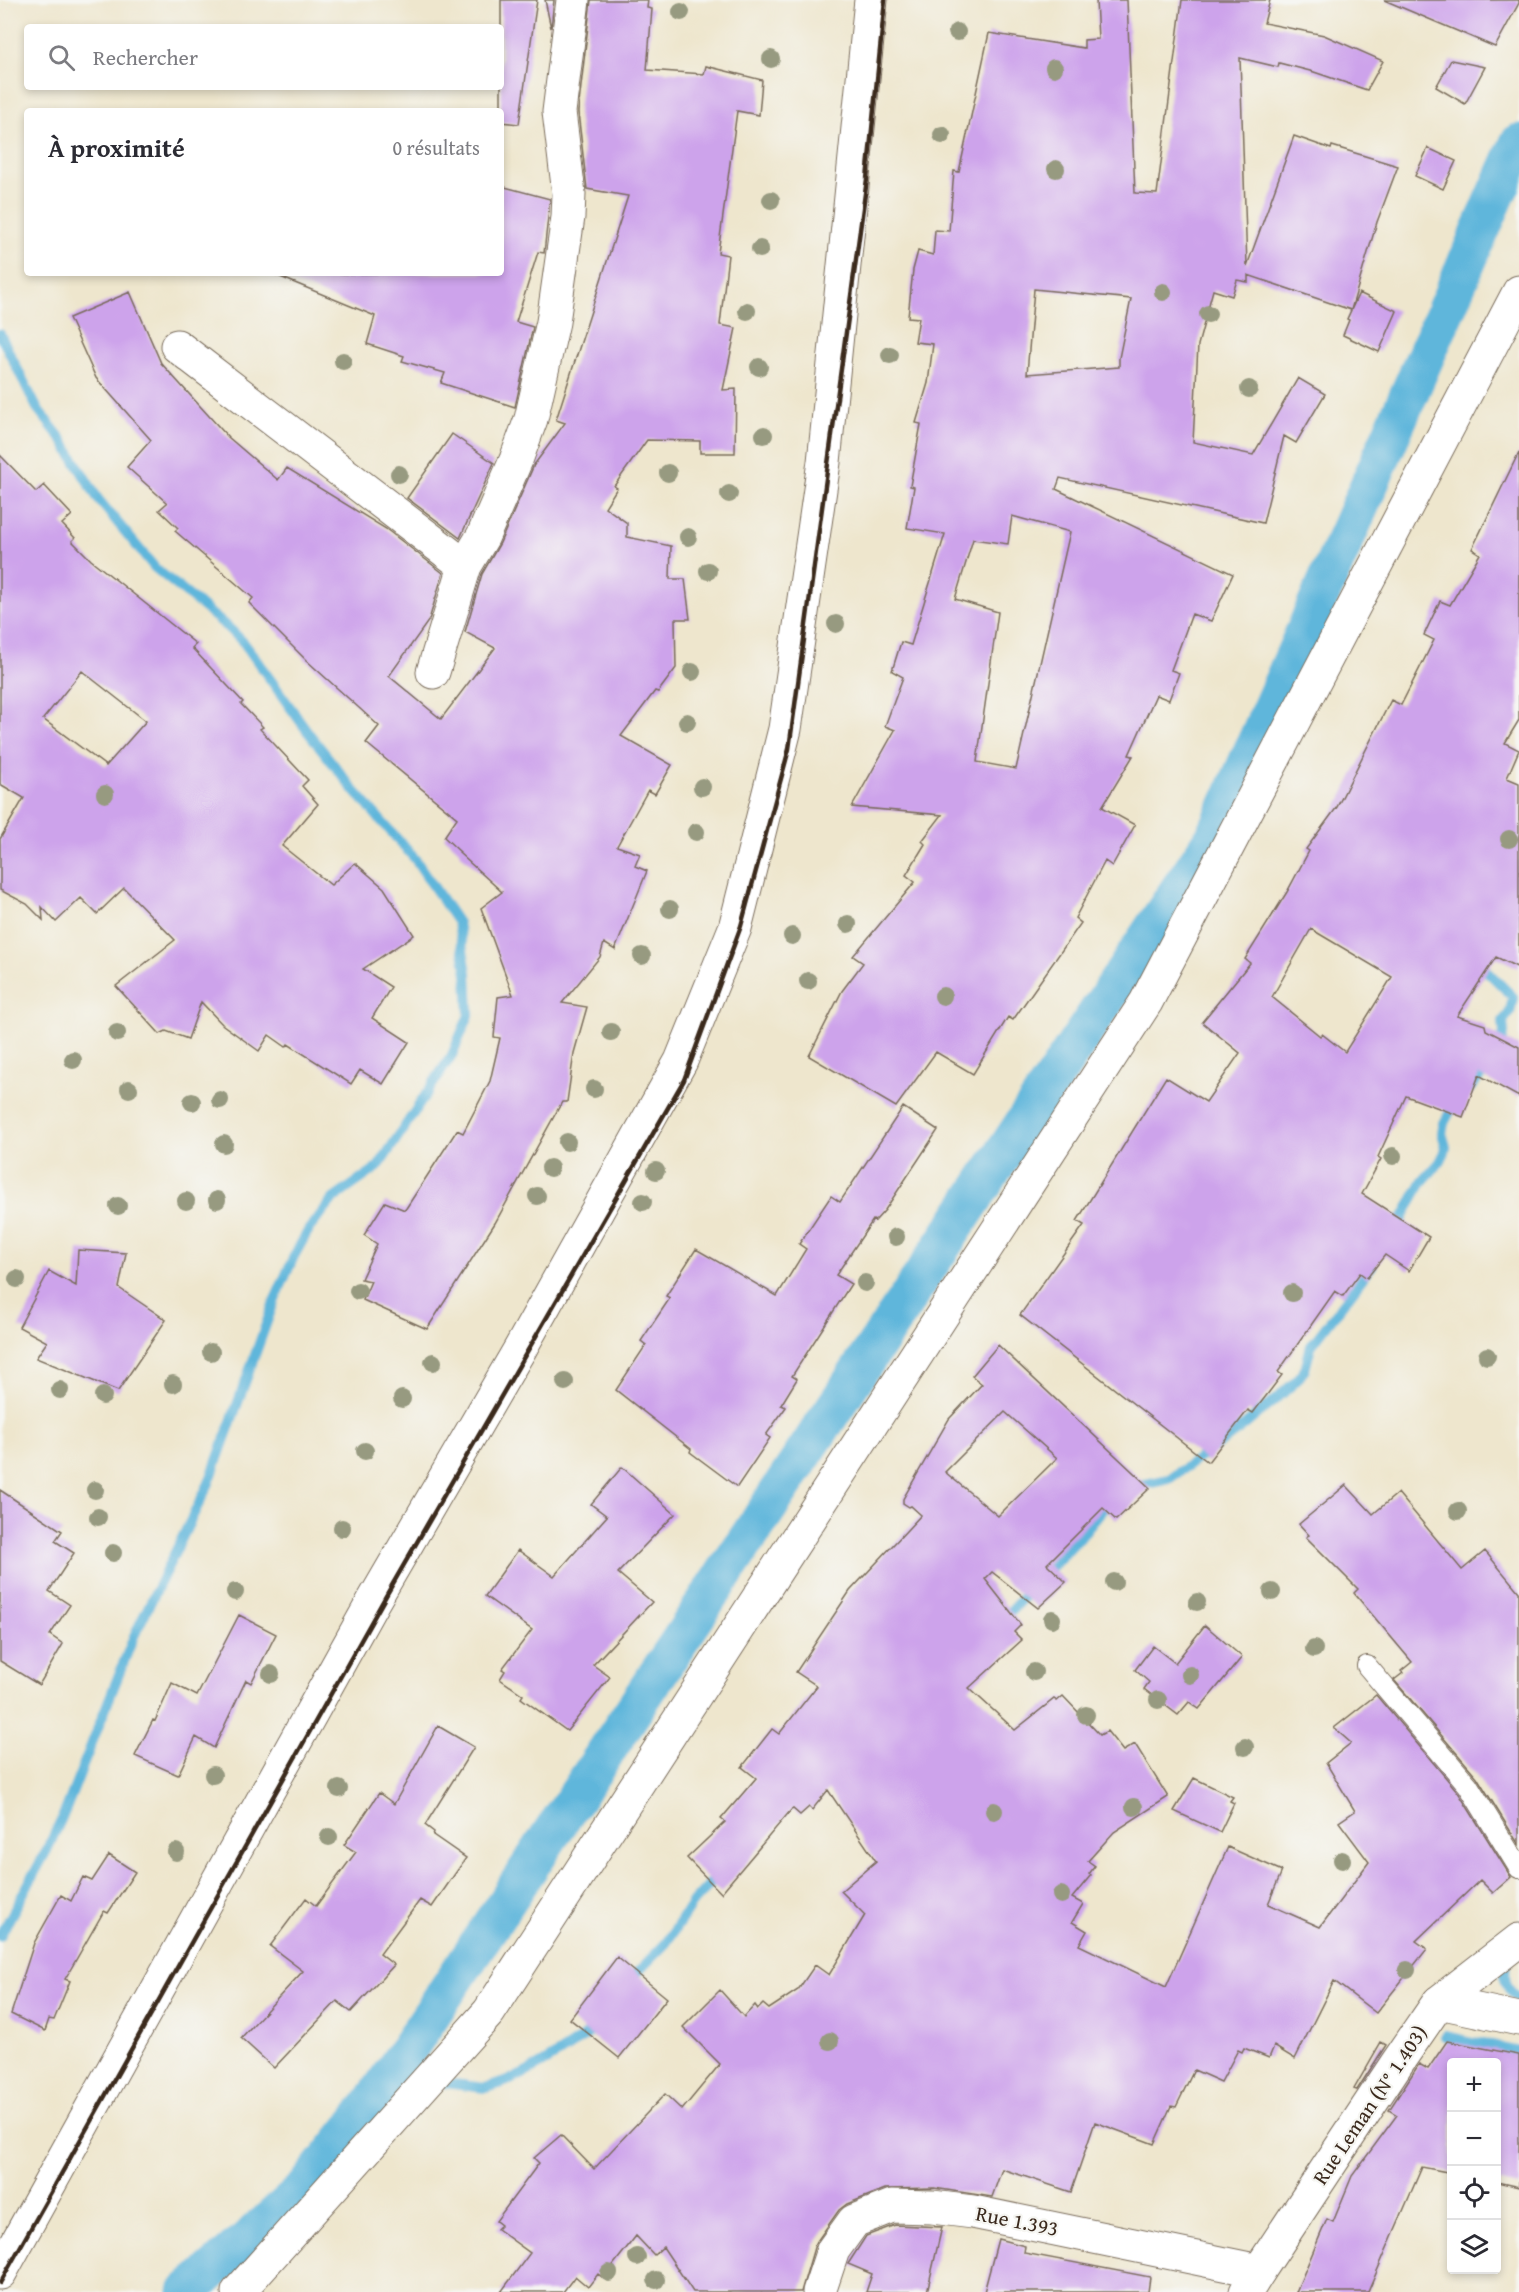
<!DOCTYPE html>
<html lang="fr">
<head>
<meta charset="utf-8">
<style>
  :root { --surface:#fff; --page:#f7f7f7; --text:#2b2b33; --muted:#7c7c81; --line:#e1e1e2 }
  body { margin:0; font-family:"Gentium Book Plus",serif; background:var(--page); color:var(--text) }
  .controls { position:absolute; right:18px; bottom:18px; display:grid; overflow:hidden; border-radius:6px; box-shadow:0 3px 9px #0003 }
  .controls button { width:54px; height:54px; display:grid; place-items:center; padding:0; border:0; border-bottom:2px solid var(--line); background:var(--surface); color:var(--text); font:30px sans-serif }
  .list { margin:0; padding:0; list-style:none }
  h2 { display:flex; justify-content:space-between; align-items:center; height:78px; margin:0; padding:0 24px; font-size:26px }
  h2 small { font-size:20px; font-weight:400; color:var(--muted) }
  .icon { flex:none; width:33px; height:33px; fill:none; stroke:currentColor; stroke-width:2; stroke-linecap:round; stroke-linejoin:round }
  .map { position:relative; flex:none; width:1519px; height:2292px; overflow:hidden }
  .search { position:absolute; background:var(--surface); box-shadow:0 3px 9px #0003; left:24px; top:24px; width:480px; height:66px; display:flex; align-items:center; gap:15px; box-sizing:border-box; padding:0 21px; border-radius:6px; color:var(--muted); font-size:22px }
  .panel { position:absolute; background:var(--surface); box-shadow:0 3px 9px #0003; left:24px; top:108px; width:480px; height:168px; border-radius:6px }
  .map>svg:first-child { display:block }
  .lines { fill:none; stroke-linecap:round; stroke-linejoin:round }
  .stream { stroke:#5eb6db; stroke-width:10 }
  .canal { stroke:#5eb6db; stroke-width:39 }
  .building { fill:#cda3eb; fill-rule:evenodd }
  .service-casing { stroke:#7a6c5b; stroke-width:22 }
  .minor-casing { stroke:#7a6c5b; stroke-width:35 }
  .tertiary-casing { stroke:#7a6c5b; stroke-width:35 }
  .service { stroke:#fff; stroke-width:20 }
  .minor { stroke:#fff; stroke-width:33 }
  .tertiary { stroke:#fff; stroke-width:33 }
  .rail { stroke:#3b2a1e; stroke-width:4.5 }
  .tree { fill:#979a80 }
  .labels { text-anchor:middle; stroke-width:4.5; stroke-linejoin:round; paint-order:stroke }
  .street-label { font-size:21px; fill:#3b2a1e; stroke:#f6f6f2 }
</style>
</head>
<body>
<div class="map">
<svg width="1519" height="2292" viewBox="0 0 1519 2292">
  <rect width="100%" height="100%" fill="#f6f6f2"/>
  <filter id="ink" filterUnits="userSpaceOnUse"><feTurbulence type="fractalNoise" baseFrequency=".0167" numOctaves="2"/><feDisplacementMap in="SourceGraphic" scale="12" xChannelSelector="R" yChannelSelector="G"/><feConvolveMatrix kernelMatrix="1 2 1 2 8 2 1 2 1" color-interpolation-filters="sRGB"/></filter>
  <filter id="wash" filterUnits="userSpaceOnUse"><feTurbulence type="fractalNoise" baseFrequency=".008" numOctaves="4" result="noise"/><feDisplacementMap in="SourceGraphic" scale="24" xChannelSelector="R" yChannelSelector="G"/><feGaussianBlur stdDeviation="1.35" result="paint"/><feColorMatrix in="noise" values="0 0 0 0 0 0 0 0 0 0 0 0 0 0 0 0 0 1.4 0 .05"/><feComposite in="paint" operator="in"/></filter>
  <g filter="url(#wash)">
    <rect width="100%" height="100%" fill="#eee6cd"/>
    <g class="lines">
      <path class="stream" d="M0 334 37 408 63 441 98 499 155 568 231 630 244 643 308 732 353 789 415 859 458 923 467 973 469 1015 452 1055 378 1167 333 1199 309 1229 294 1256 274 1302 209 1483 134 1636 66 1809 47 1850 0 1936
        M1481 960 1485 969 1513 997 1510 1012 1503 1021 1504 1033 1500 1050
        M1396 1230 1422 1182 1440 1162 1445 1152 1446 1147 1442 1133 1444 1123 1451 1110 1490 1065
        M1132 1487 1169 1479 1239 1430 1282 1394 1298 1379 1305 1369 1311 1346 1372 1266
        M1001 1621 1082 1535 1111 1499
        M1508 1960C1502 1975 1505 1990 1519 1999
        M627 1983 666 1943 693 1902 719 1874
        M1445 2036 1519 2052
        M390 2076 485 2088C518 2082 572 2047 599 2025"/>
      <path class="canal" d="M188 2292 305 2189 371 2105 1216 834 1519 143"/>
    </g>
    <g id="blocks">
      <path class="building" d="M501 0H537L519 124 501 122Z
        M545 0H554L551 28Z
        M591 0H648L647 8 652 9 647 70 704 74 706 66 762 80 759 115 737 111 718 253 728 255 720 325 736 328 723 390 736 389 735 453H700V441L647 440 614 486 617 488 605 507 627 523V537L671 546 670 579H685L690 619H675L676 668 658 692 655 691 621 736 672 765 655 794 648 790 617 846 640 854 635 866 647 871 615 950 604 943 600 957 562 1003 587 1007 574 1053 567 1102H562L495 1223 427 1329 363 1300 371 1281 361 1279 377 1244 364 1235 385 1202 405 1210 457 1130 463 1133 490 1081 500 1038 494 1037 498 997 513 995 481 908 502 892 459 853 460 852 444 837 457 818 366 743 379 726 306 660 249 603 253 598 175 531 178 528 159 510 167 503 127 467 151 440 96 378 69 318 130 292 161 363 228 437 278 480 287 468 386 529 443 573 429 620 389 676 441 719 495 648 465 632 482 574 500 543 534 465 565 423 556 420 628 196 587 189 578 112Z
        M1096 0H1127L1135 193 1157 194 1182 0H1270L1264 23 1324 35 1383 61 1367 90 1314 72 1279 63 1278 67 1240 58 1247 266 1294 136 1331 149 1332 146 1398 166 1377 222 1351 310 1248 275V282L1237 280 1232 296 1213 290 1198 345 1193 442 1253 455 1298 378 1325 394 1296 443 1284 436 1263 523 1060 478 1056 489 1233 574 1211 621 1192 614 1171 670 1179 673 1169 700 1156 695 1129 755 1133 756 1102 807 1135 825 1112 866 1105 861 1075 918 1081 923 1013 1020 1008 1017 973 1074 936 1052 896 1107 809 1056 842 991 863 963 853 956 915 882 906 875 925 844 922 841 942 815 852 807 895 730 885 726 903 677 892 671 901 642 911 645 945 534 907 528 914 487 910 486 921 424 916 423 928 383 933 344 915 342 919 318 908 317 913 270 918 251 933 255 935 230 949 231 954 171 959 172 989 33 1084 48V40L1098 39ZM1034 289 1131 299 1119 358V367L1027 374ZM1012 516 1070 532 1016 769 977 762 998 612 955 599 973 539 1008 544Z
        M1384 0H1519V3L1495 47Z
        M1451 60 1485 67 1465 104 1436 87Z
        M1428 148 1456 161 1443 189 1415 176Z
        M501 186 550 199 544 253 538 252 516 322 533 327 515 407 441 383 445 373 402 361 404 356 367 344 375 316 273 274 501 273Z
        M1359 293 1397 311 1379 352 1343 335 1349 320 1347 319Z
        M452 434 494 463 460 538 407 498Z
        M1519 452V720L1505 743 1519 750 1507 778 1519 783V968L1496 957 1457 1016 1485 1025 1486 1030 1519 1047V1097L1479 1075 1463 1117 1406 1096 1378 1157 1381 1159 1362 1194 1429 1237 1409 1271 1385 1255 1367 1278 1360 1273 1343 1296 1335 1291 1278 1372 1282 1375 1253 1413 1248 1410 1208 1462 1020 1315 1084 1225 1077 1221 1166 1077 1206 1102 1240 1053 1202 1022 1250 963 1245 959 1287 892 1309 851 1306 849 1337 807 1391 700 1401 705 1434 640 1424 635 1440 601 1450 605 1480 554 1472 549ZM1311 929 1392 977 1345 1052 1322 1034 1320 1036 1272 997Z
        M0 455 36 492 44 485 72 515 62 524 75 538 72 541 91 560 196 644 192 648 243 702 241 704 263 727 260 729 308 780 302 786 318 804 282 846 331 885 355 863 384 888 414 935 363 969 391 987 372 1018 409 1042 383 1084 360 1070 351 1084 288 1044 286 1047 269 1035 259 1051 223 1025 201 1002 188 1039 166 1031 160 1034 116 986 175 940 124 888 97 914 81 898 56 922 42 907 43 920 27 904 0 890V839L24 798 0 784ZM82 671 146 721 106 766 43 719Z
        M903 1107 938 1130 885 1210 875 1221 873 1220 836 1275 851 1284 792 1376 797 1379 781 1405 786 1407 766 1435 770 1438 737 1487 690 1452 691 1449 616 1390 646 1345 641 1341 670 1298 666 1296 696 1249 777 1296 806 1249 799 1244 831 1196 840 1202Z
        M78 1250 126 1253 119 1288 166 1320 118 1391 36 1358 47 1342 19 1327 49 1271 76 1286Z
        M998 1345 1150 1488 1116 1520 1103 1508 1047 1564 1066 1582 1038 1608 992 1572 985 1579 1021 1625 1014 1632 1022 1640 969 1688 1015 1730 1054 1699 1057 1701 1063 1696 1100 1735 1107 1731 1123 1751 1135 1744 1168 1797 1114 1832 1088 1861 1095 1866 1089 1874 1091 1875 1072 1898 1083 1904 1072 1922 1087 1931 1079 1945 1166 1987 1228 1847 1282 1871 1268 1904 1320 1927 1369 1862 1339 1822 1355 1811 1326 1763 1351 1743 1334 1728 1376 1695 1458 1792 1511 1877 1493 1893 1480 1880 1416 1941 1427 1949 1376 2013 1334 1981 1295 2059 1274 2046 1269 2058 1244 2048 1242 2052 1238 2050 1221 2082 1194 2070 1176 2107 1171 2106 1154 2144 1095 2122 1071 2192 1002 2169 992 2197 934 2188 885 2189 847 2204 839 2210 815 2244 801 2292H693L663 2247 654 2255 636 2236 603 2278 598 2274 588 2287 575 2276 563 2292H501L530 2253 497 2229 501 2225 496 2221 539 2163 534 2158 561 2135 594 2169 665 2094 682 2110 720 2064 683 2027 720 1990 744 2017 755 2005 758 2009 763 2004 769 2009 798 1990 815 1965 829 1975 865 1915 841 1891 876 1861 828 1790 812 1810 809 1807 800 1815 793 1809 791 1810 721 1893 687 1858 725 1822 721 1819 756 1778 742 1767 772 1729 779 1734 817 1686 796 1672 850 1591 921 1515 911 1506 909 1507 903 1503V1499L949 1419 982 1384 972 1376ZM1005 1412 1057 1458 998 1516 945 1472Z
        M622 1467 675 1514 618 1573 652 1602 593 1665 610 1677 567 1731 521 1698 523 1695 500 1679 505 1671 502 1669 532 1630 485 1596 518 1550 554 1576 607 1516 591 1504Z
        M1346 1485 1373 1514 1398 1493 1462 1570 1485 1551 1519 1592V1845L1477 1777 1394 1680 1403 1673 1401 1671 1412 1662 1354 1593 1358 1589 1306 1537 1309 1535 1299 1524Z
        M0 1490 62 1531 55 1541 74 1553 49 1591 70 1605 50 1635 63 1644 39 1685 0 1661Z
        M239 1615 276 1634 251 1683 246 1680 214 1748 196 1737 178 1775 135 1756 153 1720 155 1721 172 1683 197 1696Z
        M1205 1625 1242 1657 1199 1709 1189 1702 1178 1715 1144 1689 1149 1682 1135 1670 1153 1646 1175 1663Z
        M438 1726 474 1747 425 1825 434 1832 433 1835 466 1858 432 1907 420 1900 380 1954 394 1965 351 2012 337 2001 274 2068 241 2038 303 1971 270 1946 306 1898 316 1906 356 1852 344 1845 379 1793 394 1804Z
        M1194 1778 1233 1797 1230 1801 1234 1803 1220 1832 1174 1811Z
        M109 1855 135 1872 108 1913 104 1911 65 1979 70 1981 54 2020 49 2019 45 2031 11 2014 34 1943 61 1895 71 1901 83 1877 92 1881Z
        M617 1957 667 1998 619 2058 570 2019Z
        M1447 2041 1519 2055V2187L1497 2182V2062H1452V2173L1422 2167 1368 2292H1296L1327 2219 1333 2222 1352 2176 1397 2115 1389 2110 1419 2064 1428 2069Z
        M1381 2042 1386 2045 1357 2090 1354 2089Z
        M895 2225 942 2227 927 2292H866L872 2274 848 2264 866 2236Z
        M998 2239 1025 2246 1024 2253 1150 2277 1148 2292H984Z"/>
    </g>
  </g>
  <g filter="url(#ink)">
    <use href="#blocks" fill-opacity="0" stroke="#7a6c5b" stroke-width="1.5"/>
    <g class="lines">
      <defs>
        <path id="service" d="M1367 1666 1468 1785 1519 1868"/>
        <path id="minor" d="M177 346 465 566
          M433 672 465 566 483 536 516 460 531 419 553 322 568 217 569 194 559 112 573 0
          M1439 2002 1519 1940
          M0 2273 374 1600 520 1349 681 1061 735 928 785 729 824 462 871 0
          M238 2292 489 2012 1146 1002 1519 292
          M1246 2292 1259 2271"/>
        <path id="tertiary" d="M819 2292 833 2250 854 2221 892 2206 932 2207 973 2212 1259 2271 1397 2063 1439 2002 1519 2019"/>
      </defs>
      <use href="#service" class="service-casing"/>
      <use href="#minor" class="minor-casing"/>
      <use href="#tertiary" class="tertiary-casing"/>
      <use href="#service" class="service"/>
      <use href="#minor" class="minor"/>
      <use href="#tertiary" class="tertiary"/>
      <path class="rail" d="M0 2283 387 1594 684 1080 741 926 789 749 867 179 885 0"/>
    </g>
    <g class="tree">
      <circle cx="681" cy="12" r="9"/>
      <circle cx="957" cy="32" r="9"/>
      <circle cx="771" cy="59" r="9"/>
      <circle cx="1054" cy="68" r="9"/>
      <circle cx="942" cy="135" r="9"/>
      <circle cx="1056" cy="169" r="9"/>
      <circle cx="771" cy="200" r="9"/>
      <circle cx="760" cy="249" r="9"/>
      <circle cx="1163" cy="292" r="9"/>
      <circle cx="747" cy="311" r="9"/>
      <circle cx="1208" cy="314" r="9"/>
      <circle cx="890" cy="355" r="9"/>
      <circle cx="343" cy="361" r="9"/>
      <circle cx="759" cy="367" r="9"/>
      <circle cx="1249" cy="389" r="9"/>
      <circle cx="764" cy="435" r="9"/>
      <circle cx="668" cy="473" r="9"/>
      <circle cx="399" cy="474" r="9"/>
      <circle cx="729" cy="494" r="9"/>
      <circle cx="688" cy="537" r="9"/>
      <circle cx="708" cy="571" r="9"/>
      <circle cx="836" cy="624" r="9"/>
      <circle cx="692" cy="672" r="9"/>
      <circle cx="687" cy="722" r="9"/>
      <circle cx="702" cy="787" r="9"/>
      <circle cx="105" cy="794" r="9"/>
      <circle cx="696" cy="832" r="9"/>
      <circle cx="1509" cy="839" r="9"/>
      <circle cx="670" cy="909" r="9"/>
      <circle cx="848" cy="924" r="9"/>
      <circle cx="792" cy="936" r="9"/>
      <circle cx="642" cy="956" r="9"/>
      <circle cx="808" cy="981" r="9"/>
      <circle cx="943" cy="996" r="9"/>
      <circle cx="611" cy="1032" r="9"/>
      <circle cx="117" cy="1033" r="9"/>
      <circle cx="73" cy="1060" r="9"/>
      <circle cx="129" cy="1089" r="9"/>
      <circle cx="594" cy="1089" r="9"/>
      <circle cx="220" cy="1100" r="9"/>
      <circle cx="192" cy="1102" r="9"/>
      <circle cx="567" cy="1142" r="9"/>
      <circle cx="224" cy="1144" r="9"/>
      <circle cx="1393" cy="1156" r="9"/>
      <circle cx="550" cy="1168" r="9"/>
      <circle cx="656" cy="1171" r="9"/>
      <circle cx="537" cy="1196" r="9"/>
      <circle cx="217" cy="1200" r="9"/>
      <circle cx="186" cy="1201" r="9"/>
      <circle cx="643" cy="1202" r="9"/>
      <circle cx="118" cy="1206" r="9"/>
      <circle cx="896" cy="1237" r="9"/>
      <circle cx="17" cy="1279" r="9"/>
      <circle cx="865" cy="1283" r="9"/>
      <circle cx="358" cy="1291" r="9"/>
      <circle cx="1292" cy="1293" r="9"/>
      <circle cx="211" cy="1352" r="9"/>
      <circle cx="1487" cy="1356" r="9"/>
      <circle cx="433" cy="1362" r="9"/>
      <circle cx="565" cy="1382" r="9"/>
      <circle cx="173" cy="1384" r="9"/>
      <circle cx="60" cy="1390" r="9"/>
      <circle cx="103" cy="1396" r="9"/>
      <circle cx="402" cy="1399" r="9"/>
      <circle cx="365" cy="1451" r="9"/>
      <circle cx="95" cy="1490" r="9"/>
      <circle cx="1458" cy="1511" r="9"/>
      <circle cx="98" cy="1517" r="9"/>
      <circle cx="342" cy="1528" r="9"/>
      <circle cx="113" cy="1553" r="9"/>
      <circle cx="1114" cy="1582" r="9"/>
      <circle cx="235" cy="1592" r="9"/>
      <circle cx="1272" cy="1592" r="9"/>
      <circle cx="1197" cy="1602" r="9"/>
      <circle cx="1052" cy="1619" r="9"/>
      <circle cx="1314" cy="1649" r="9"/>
      <circle cx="1034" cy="1672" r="9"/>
      <circle cx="271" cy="1674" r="9"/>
      <circle cx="1190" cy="1675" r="9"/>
      <circle cx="1158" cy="1700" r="9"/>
      <circle cx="1086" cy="1715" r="9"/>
      <circle cx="1245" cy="1747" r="9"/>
      <circle cx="213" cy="1775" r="9"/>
      <circle cx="339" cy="1789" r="9"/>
      <circle cx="1134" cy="1807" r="9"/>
      <circle cx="994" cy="1811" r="9"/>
      <circle cx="329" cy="1837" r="9"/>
      <circle cx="176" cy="1852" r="9"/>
      <circle cx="1342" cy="1860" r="9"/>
      <circle cx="1061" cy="1895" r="9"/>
      <circle cx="1407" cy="1970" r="9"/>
      <circle cx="830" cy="2041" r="9"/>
      <circle cx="637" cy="2257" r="9"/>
      <circle cx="609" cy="2273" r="9"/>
      <circle cx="656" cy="2280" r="9"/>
    </g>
  </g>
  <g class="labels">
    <g class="street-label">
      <text transform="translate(1370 2105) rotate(-56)" y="7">Rue Leman (N° 1.403)</text>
      <text transform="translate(1017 2221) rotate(11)" y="7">Rue 1.393</text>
    </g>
  </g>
</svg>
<div class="controls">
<button>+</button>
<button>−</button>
<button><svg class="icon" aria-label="locate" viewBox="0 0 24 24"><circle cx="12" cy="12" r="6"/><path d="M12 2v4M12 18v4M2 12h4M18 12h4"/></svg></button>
<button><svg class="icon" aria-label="layers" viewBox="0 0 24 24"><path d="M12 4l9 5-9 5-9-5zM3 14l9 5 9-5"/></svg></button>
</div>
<div class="search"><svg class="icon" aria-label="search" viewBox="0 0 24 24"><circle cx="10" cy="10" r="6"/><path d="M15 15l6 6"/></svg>Rechercher</div>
<section class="panel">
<h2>À proximité<small>0 résultats</small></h2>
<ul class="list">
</ul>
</section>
</div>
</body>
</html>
